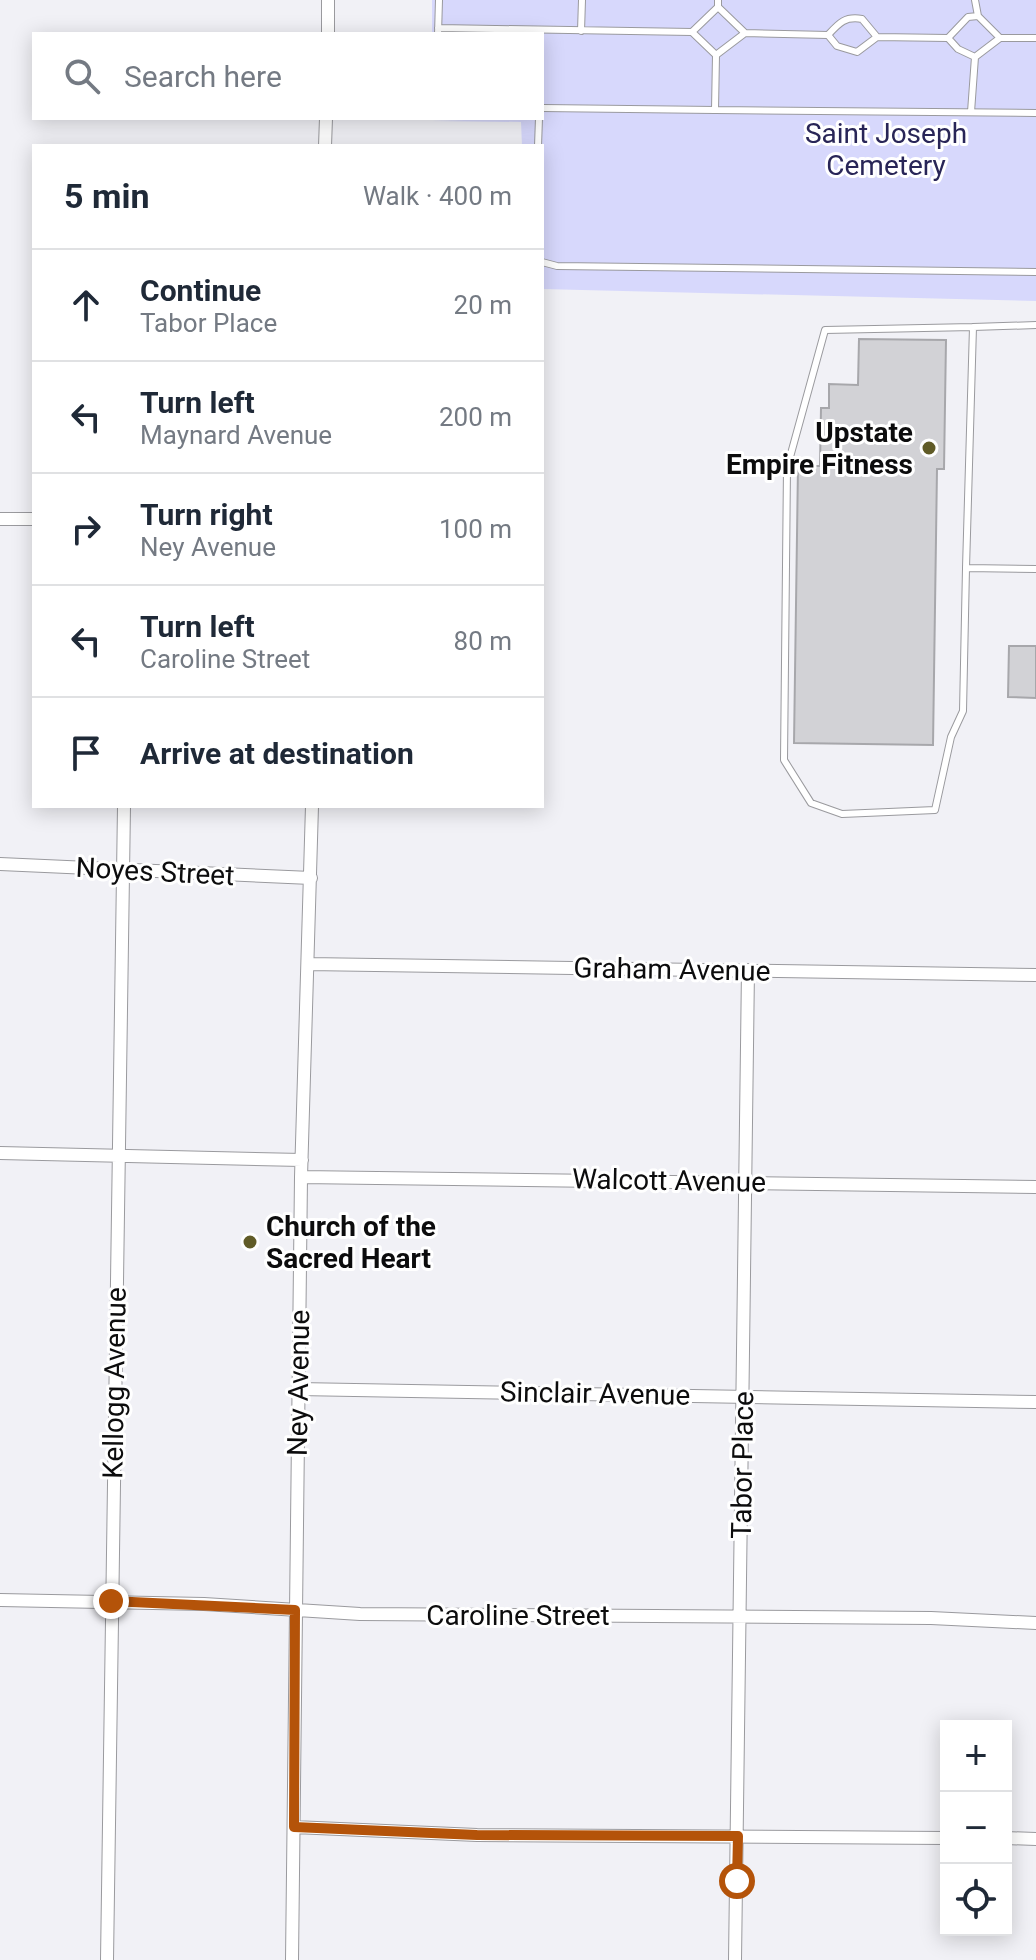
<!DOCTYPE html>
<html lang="en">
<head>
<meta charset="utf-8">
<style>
  :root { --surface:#fff; --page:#f6f6f7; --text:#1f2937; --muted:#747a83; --line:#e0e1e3 }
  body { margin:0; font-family:Roboto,sans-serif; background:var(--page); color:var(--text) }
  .controls { position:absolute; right:24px; bottom:24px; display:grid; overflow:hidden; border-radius:0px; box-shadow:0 4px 20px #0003 }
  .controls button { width:72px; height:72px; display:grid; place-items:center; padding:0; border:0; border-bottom:2px solid var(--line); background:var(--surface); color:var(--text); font:40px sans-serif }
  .stop { position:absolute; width:24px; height:24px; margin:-18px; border:6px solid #b45309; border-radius:50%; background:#fff }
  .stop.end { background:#b45309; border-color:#fff; box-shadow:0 2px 8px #0008 }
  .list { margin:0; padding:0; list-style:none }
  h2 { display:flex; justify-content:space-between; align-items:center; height:104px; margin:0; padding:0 32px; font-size:34px }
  h2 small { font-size:26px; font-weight:400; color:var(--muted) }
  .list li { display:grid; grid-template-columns:52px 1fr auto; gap:24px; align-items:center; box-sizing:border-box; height:112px; padding:0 32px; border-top:2px solid var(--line) }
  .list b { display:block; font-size:30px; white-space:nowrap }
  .list p { margin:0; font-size:26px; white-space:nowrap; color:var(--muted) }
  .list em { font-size:26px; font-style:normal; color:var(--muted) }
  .icon { flex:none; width:44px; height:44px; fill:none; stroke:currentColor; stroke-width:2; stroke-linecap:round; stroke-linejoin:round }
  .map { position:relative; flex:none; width:1036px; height:1960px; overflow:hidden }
  .search { position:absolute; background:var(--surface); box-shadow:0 4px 20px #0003; left:32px; top:32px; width:512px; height:88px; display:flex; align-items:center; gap:20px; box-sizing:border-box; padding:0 28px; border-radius:0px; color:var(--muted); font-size:30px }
  .panel { position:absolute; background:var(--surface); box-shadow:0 4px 20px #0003; left:32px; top:144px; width:512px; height:664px; border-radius:0px }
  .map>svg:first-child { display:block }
  .green { fill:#d7d8fc }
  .building { fill:#d2d2d6; stroke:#a7a7ab; stroke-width:2 }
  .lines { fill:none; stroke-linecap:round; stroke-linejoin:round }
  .lane-casing { stroke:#9a9a9e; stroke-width:8 }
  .street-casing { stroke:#9a9a9e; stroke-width:14 }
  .lane { stroke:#fff; stroke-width:6 }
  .street { stroke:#fff; stroke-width:12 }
  .route { stroke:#b45309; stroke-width:10 }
  .poi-dot { fill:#605b27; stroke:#fff; stroke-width:3 }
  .labels { text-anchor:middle; stroke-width:6; stroke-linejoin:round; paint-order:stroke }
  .park-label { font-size:28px; fill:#282557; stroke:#fff }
  .poi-label { font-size:28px; font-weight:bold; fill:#0c0c0d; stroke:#fff; text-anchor:end }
  .street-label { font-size:28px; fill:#0c0c0d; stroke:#fff }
</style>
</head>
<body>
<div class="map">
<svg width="1036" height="1960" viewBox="0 0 1036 1960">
  <rect width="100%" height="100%" fill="#f1f1f6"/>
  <path class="green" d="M432 0H1036V301L542 289V146H522L521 122 431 121 542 118V34H432Z"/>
  <path class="building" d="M859 339 946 340 944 469H937L933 745 794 743 798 466H820L821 408H829V384L858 385Z
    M1009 646H1036V698L1008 697Z"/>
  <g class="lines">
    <defs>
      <path id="lane" d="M718 0V7L692 32 716 55 715 110 1036 113
        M975 0 978 16
        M438 28 692 32
        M581 31 582 0
        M745 33 828 35 837 46 857 52 877 37 862 19C845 16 839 23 828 35
        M438 34 439 0
        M877 37 948 38 958 49 975 57 1000 38 978 16 968 17 948 38
        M1000 38H1036
        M716 55 745 33 718 7
        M542 108 715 110
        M971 112 975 57
        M538 146 539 118
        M542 262 557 266 1036 272
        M1036 325 973 327 966 568 1036 569
        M966 568 963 711 951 737 935 810 842 814 811 803 784 760 787 468 825 330 973 327"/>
      <path id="street" d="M328 34V0
        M325 146 326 118
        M0 519H34
        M0 864 311 878
        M308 964 1036 975
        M0 1153 302 1160
        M301 1177 1036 1187
        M298 1389 1036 1402
        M0 1600 204 1604 360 1614 931 1618 1036 1623
        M294 1827 477 1835 946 1838
        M1006 1838 1036 1839
        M107 1960 124 806
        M292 1960 301 1177 312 806
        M735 1960 748 970"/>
    </defs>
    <use href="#lane" class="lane-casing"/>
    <use href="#street" class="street-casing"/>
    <use href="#lane" class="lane"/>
    <use href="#street" class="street"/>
  </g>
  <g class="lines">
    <path class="route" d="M111 1601 295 1610 294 1827 477 1835 738 1836 737 1881"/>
  </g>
  <g class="poi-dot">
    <circle cx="929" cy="448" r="8"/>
    <circle cx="250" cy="1242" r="8"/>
  </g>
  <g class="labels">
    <g class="park-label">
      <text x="886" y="143">Saint Joseph<tspan x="886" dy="32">Cemetery</tspan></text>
    </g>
    <g class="poi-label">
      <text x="913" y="442">Upstate<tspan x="913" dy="32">Empire Fitness</tspan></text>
      <text x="266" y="1236" text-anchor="start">Church of the<tspan x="266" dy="32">Sacred Heart</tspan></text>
    </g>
    <g class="street-label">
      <text transform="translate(155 871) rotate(3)" y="10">Noyes Street</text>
      <text transform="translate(672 969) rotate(1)" y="10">Graham Avenue</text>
      <text transform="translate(669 1180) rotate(1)" y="10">Walcott Avenue</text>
      <text transform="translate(114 1383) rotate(-89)" y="10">Kellogg Avenue</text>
      <text transform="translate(298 1383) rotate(-89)" y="10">Ney Avenue</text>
      <text transform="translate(595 1393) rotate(1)" y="10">Sinclair Avenue</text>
      <text transform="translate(742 1465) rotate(-89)" y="10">Tabor Place</text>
      <text x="518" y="1625">Caroline Street</text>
    </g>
  </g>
</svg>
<div class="controls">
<button>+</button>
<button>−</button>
<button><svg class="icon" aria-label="locate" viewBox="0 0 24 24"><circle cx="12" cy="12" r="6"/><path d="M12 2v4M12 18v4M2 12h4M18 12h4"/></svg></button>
</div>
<div class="stop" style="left:737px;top:1881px"></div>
<div class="stop end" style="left:111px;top:1601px"></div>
<div class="search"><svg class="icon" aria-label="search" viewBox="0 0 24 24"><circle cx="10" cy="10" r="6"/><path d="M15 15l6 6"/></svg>Search here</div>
<section class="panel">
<h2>5 min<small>Walk · 400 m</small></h2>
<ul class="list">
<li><svg class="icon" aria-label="ahead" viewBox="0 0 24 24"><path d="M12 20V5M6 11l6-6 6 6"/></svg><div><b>Continue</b><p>Tabor Place</p></div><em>20 m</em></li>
<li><svg class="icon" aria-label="left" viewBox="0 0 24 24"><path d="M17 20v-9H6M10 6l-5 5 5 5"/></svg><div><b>Turn left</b><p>Maynard Avenue</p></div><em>200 m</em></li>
<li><svg class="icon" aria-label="right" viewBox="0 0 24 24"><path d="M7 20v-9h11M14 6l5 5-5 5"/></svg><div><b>Turn right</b><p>Ney Avenue</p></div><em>100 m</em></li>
<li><svg class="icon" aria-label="left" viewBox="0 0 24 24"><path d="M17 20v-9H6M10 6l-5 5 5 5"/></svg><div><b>Turn left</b><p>Caroline Street</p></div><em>80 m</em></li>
<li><svg class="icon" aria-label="arrive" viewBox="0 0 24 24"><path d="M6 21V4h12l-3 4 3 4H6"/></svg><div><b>Arrive at destination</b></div></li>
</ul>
</section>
</div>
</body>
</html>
